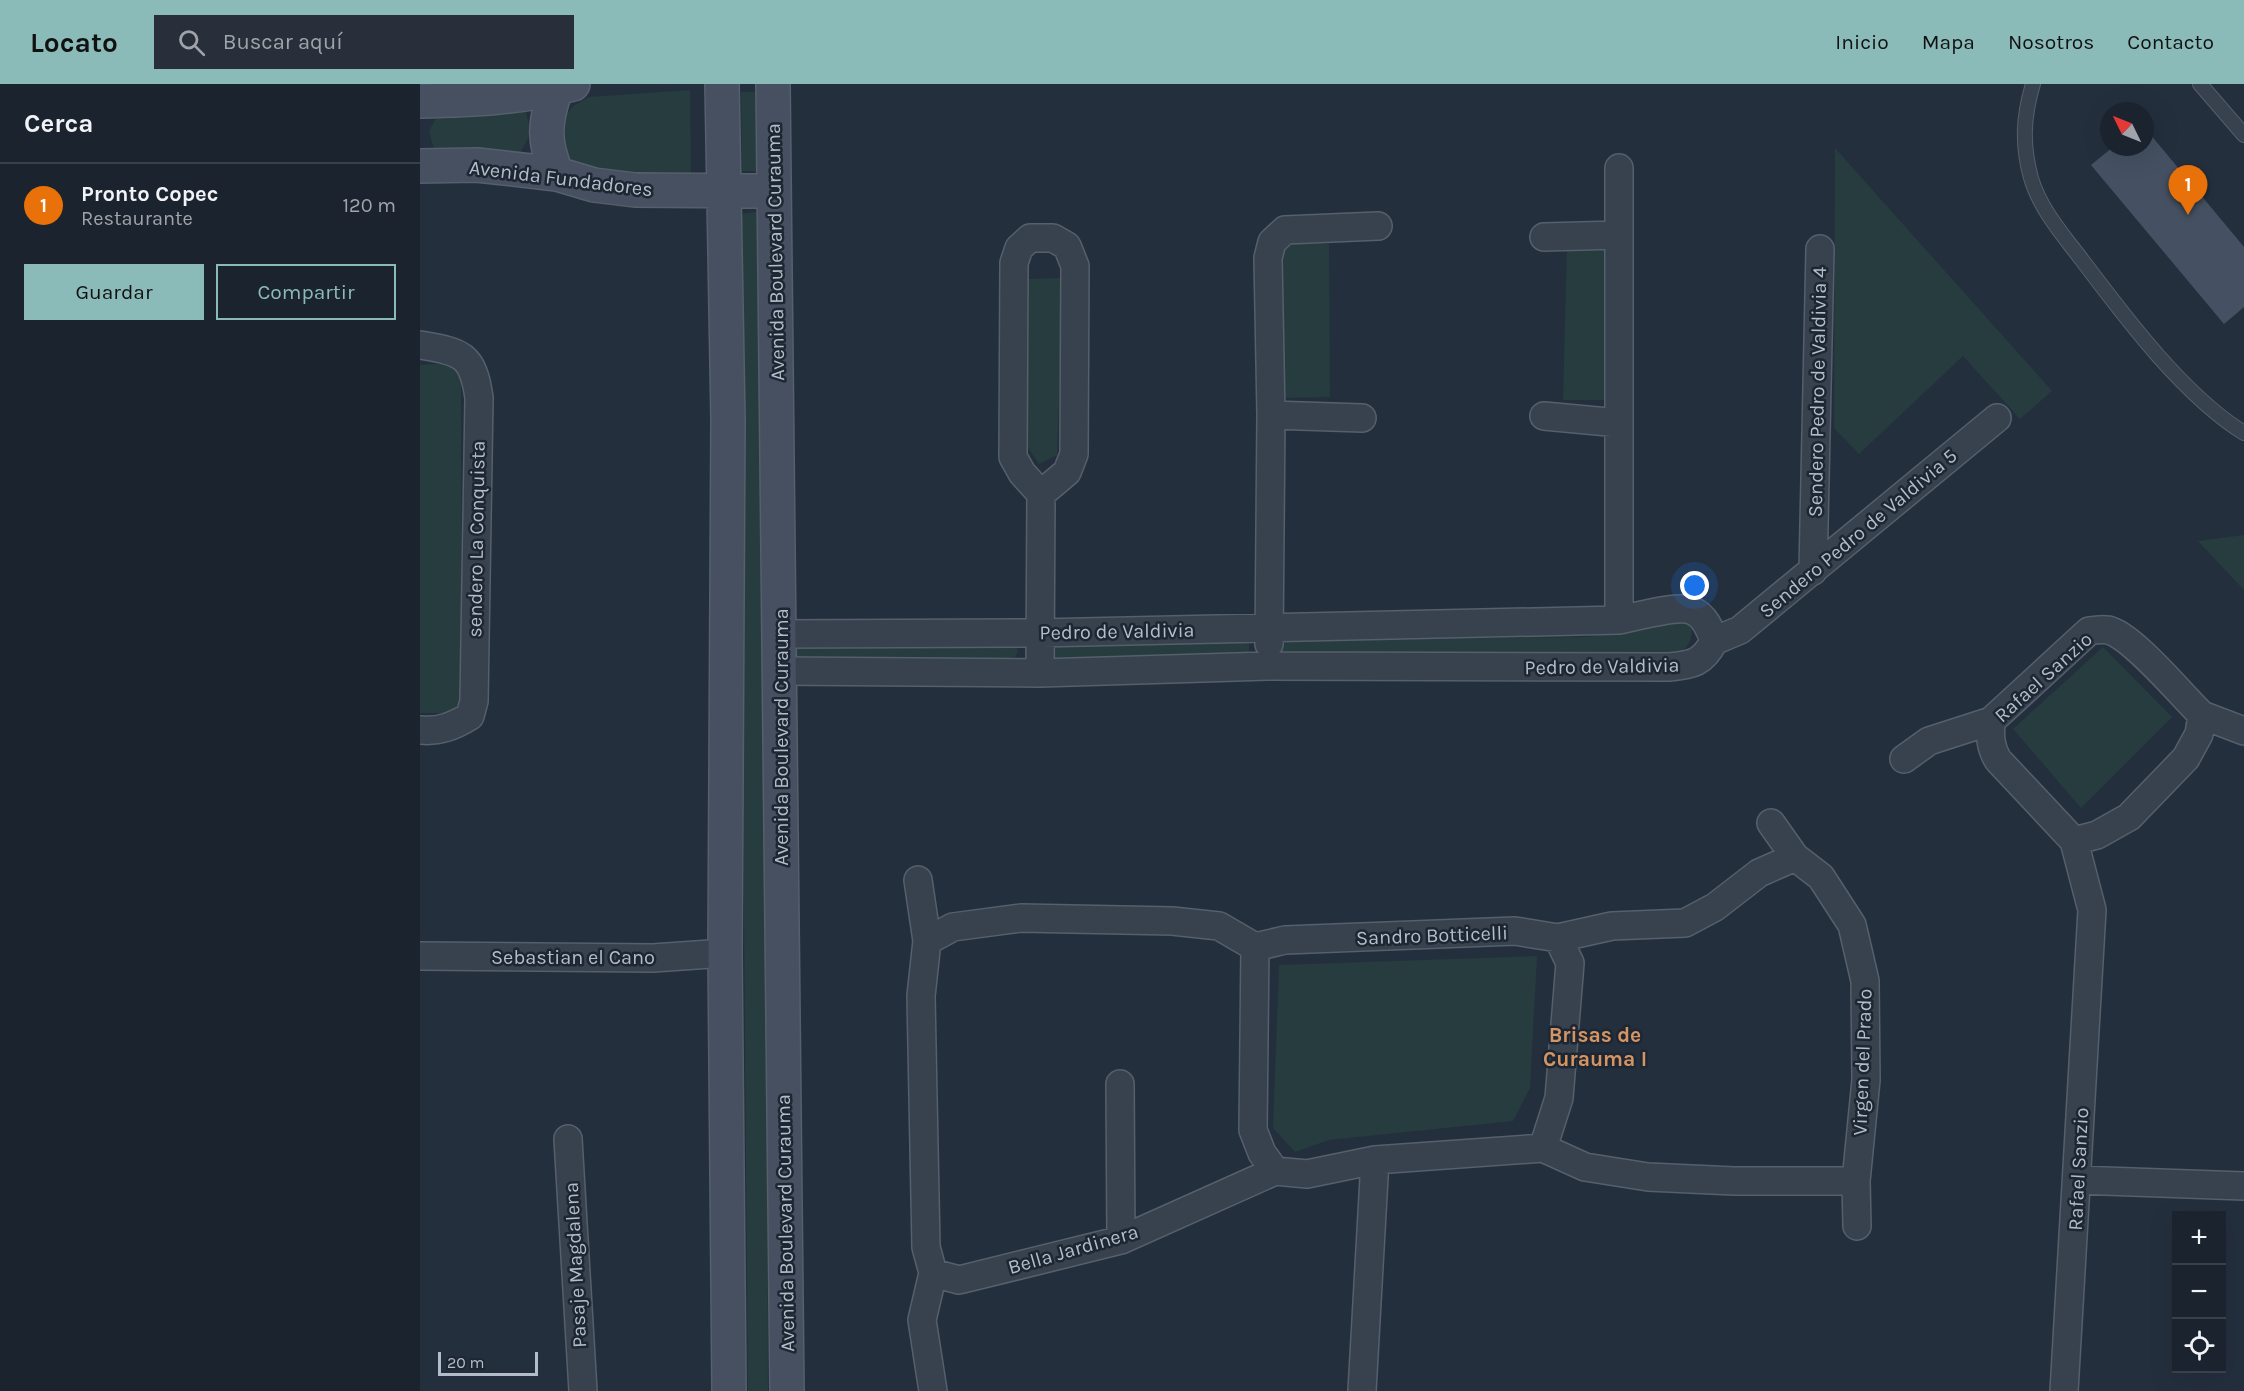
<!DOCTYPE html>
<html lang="es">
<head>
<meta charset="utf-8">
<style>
  :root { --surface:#1b232e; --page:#282f3a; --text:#f1f3f6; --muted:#a0a4aa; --line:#39404a; --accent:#8bbbb9 }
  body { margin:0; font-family:Karla,sans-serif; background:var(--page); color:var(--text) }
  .controls { position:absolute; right:18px; bottom:18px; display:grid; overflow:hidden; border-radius:0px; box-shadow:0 6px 24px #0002 }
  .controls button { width:54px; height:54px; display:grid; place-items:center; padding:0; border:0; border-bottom:2px solid var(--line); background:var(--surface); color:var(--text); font:30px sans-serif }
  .compass { position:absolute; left:1680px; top:18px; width:54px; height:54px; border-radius:50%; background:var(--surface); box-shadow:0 6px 24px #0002; rotate:313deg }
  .scale { position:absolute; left:18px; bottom:15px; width:100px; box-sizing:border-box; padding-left:6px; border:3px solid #b4bcc9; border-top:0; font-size:16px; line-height:21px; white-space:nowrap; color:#b4bcc9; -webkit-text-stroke:4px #1d2633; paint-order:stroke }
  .you { position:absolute; left:1275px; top:502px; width:21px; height:21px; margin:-15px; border:4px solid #fff; border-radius:50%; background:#1a73e8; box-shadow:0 0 0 9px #1a73e833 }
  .badge { display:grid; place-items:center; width:39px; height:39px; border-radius:50%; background:var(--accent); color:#fff; font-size:20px; font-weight:700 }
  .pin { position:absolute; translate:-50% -50px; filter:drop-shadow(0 2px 3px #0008) }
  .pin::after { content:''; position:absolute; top:32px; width:21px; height:18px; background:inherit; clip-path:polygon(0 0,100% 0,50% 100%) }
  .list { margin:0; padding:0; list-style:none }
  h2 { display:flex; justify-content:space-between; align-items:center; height:78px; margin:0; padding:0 24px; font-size:26px }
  h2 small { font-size:20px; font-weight:400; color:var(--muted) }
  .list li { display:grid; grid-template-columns:39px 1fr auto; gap:18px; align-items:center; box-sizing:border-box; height:84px; padding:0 24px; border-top:2px solid var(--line) }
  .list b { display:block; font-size:22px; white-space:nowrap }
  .list p { margin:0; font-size:20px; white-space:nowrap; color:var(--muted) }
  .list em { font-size:20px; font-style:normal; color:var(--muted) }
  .actions { display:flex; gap:12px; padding:18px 24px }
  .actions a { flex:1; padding:14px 0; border:2px solid var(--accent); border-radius:0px; text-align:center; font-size:21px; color:var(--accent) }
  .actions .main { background:var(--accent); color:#111 }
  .icon { flex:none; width:33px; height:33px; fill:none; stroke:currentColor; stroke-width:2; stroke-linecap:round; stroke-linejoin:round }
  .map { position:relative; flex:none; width:1824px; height:1307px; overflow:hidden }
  header { display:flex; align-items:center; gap:36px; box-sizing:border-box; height:84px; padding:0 30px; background:var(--accent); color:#111 }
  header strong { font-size:28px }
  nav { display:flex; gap:33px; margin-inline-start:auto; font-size:21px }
  .search { width:420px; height:54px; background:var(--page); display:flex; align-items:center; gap:15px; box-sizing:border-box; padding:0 21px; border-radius:0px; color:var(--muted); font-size:22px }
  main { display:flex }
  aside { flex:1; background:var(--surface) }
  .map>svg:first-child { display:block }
  .green { fill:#263c3f }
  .building { fill:#455162 }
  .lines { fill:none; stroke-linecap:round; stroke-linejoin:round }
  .lane-casing { stroke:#565f6c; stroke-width:16 }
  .street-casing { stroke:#565f6c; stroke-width:30 }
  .secondary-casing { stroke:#565f6c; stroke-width:36 }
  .lane { stroke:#38414e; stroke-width:14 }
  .street { stroke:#38414e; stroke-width:27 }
  .secondary { stroke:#465061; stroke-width:33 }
  .labels { text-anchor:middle; stroke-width:5; stroke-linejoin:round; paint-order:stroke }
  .street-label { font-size:20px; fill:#b4bcc9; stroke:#1d2633 }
  .neighbourhood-label { font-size:21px; font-weight:bold; fill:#d59563; stroke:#1d2633 }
</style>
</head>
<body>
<header>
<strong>Locato</strong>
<div class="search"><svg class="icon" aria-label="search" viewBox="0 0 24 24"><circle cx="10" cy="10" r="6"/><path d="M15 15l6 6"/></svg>Buscar aquí</div>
<nav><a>Inicio</a><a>Mapa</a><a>Nosotros</a><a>Contacto</a></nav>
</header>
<main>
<aside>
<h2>Cerca<small></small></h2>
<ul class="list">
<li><span class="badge" style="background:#e8710a">1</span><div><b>Pronto Copec</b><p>Restaurante</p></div><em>120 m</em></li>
</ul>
<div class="actions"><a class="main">Guardar</a><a>Compartir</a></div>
</aside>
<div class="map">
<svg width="1824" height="1307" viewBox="0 0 1824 1307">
  <rect width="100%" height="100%" fill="#242f3e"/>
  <path class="green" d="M270 6 271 90 204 91 157 81 146 70 142 62 144 34 153 22 169 13Z
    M321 8H342L343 87H322Z
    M106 28 111 49 100 69H15L9 47 19 29Z
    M1415 64 1632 307 1600 335 1543 272 1439 370 1414 344Z
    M344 127 348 1307H328L318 130Z
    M863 160H909L910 313 864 314Z
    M1147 161 1189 166 1188 316H1143Z
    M643 194 637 371 619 380 605 359 607 195Z
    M28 279 41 289 42 609 40 622 33 629H0V281Z
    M1824 451V506L1778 457Z
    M1265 537 1272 545C1271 560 1267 566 1253 571L863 572 856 568 863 555 1168 553Z
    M826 556 829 559V567L821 573 632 575 630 559Z
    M377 559 595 560 598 567 595 573 589 574 377 577Z
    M1683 563 1752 633 1661 724 1593 645Z
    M1117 872 1110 1004 1093 1037 909 1056 875 1068 853 1044 859 881Z"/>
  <path class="building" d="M1725 44 1824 163V223L1804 240 1671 81 1693 63H1725Z"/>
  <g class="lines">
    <defs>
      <path id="lane" d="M1613 0C1603 33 1602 61 1611 94 1620 125 1643 151 1662 176 1705 233 1763 311 1824 349
        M1780 0 1824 51"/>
      <path id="street" d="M1124 153 1199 151
        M0 261C40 268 53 269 59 314L54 617 50 632C34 642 19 648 0 646
        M851 331 942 334
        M1124 332 1199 339
        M1393 487 1400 165
        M1199 536V84
        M1294 557 1320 546 1577 334
        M849 560 851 331 848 174 852 158 865 146 958 142
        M359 587 620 589 848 582 1249 583C1272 581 1283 579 1294 557 1290 545 1285 532 1273 527 1259 520 1216 533 1199 536L619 549 360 550
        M620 589 621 410 602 389 593 373 594 179 599 164 610 154H633L647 162 655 182 654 370 647 388 621 410
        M1782 631 1824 647
        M1484 675 1509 657 1571 637
        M1351 739 1375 773
        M498 796 507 857
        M1095 847 1138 854 1150 879 1139 1014 1123 1064 955 1076 887 1090 855 1087 842 1069 833 1046 835 863 865 856Z
        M835 863 799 842 752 837 601 834 533 843 507 857 501 912 506 1163 513 1189 539 1196 701 1156 855 1087
        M0 872 233 874 305 869
        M700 1000 701 1156
        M148 1055 163 1307
        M1123 1064 1165 1083 1228 1093 1314 1097H1436L1446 996 1445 897 1432 841 1401 793 1375 773 1339 789 1295 823 1265 839 1192 842 1138 854
        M1657 1096 1824 1102
        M1436 1097 1437 1142
        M513 1189 502 1236 513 1307
        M942 1307 955 1076
        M1644 1307 1672 826 1654 757 1578 676C1570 663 1570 652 1571 637L1669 547C1675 546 1682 545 1688 546 1712 551 1762 612 1782 631L1779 650 1766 674 1709 733 1677 751 1654 757"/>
      <path id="secondary" d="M302 0 308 336 305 869 309 1307
        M353 0 367 1307
        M136 5C124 38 123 58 137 90
        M0 17C51 16 103 14 153 0
        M0 82 57 81 137 90 174 101 215 106 354 107"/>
    </defs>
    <use href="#lane" class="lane-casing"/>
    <use href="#street" class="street-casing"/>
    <use href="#secondary" class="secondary-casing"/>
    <use href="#lane" class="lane"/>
    <use href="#street" class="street"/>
    <use href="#secondary" class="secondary"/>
  </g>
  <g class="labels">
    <g class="street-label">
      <text transform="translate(141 94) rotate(7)" y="7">Avenida Fundadores</text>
      <text transform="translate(355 168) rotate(-91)" y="7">Avenida Boulevard Curauma</text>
      <text transform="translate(1397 308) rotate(-89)" y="7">Sendero Pedro de Valdivia 4</text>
      <text transform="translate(1438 449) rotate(-40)" y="7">Sendero Pedro de Valdivia 5</text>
      <text transform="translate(56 455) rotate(-89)" y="7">sendero La Conquista</text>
      <text transform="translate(697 547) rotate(-1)" y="7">Pedro de Valdivia</text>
      <text transform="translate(1182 582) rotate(-1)" y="7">Pedro de Valdivia</text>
      <text transform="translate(1623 593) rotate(-42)" y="7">Rafael Sanzio</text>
      <text transform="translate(361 653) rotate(-90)" y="7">Avenida Boulevard Curauma</text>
      <text transform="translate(1012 851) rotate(-2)" y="7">Sandro Botticelli</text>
      <text x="153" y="880">Sebastian el Cano</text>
      <text transform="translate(1442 978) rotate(-88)" y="7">Virgen del Prado</text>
      <text transform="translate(1658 1085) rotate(-87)" y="7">Rafael Sanzio</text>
      <text transform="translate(365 1139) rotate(-91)" y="7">Avenida Boulevard Curauma</text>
      <text transform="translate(653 1165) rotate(-16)" y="7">Bella Jardinera</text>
      <text transform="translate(155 1181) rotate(-93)" y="7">Pasaje Magdalena</text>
    </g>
    <g class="neighbourhood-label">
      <text x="1175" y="958">Brisas de<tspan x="1175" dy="24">Curauma I</tspan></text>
    </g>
  </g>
</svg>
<div class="controls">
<button>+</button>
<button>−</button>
<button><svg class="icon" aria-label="locate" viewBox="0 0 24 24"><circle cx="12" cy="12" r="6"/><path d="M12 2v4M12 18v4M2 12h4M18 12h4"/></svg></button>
</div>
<svg class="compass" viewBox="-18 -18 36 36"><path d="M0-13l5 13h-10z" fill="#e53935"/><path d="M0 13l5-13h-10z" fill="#a0a4aa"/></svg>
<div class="scale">20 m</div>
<div class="you"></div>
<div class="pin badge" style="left:1768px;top:131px;background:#e8710a">1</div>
</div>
</main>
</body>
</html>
